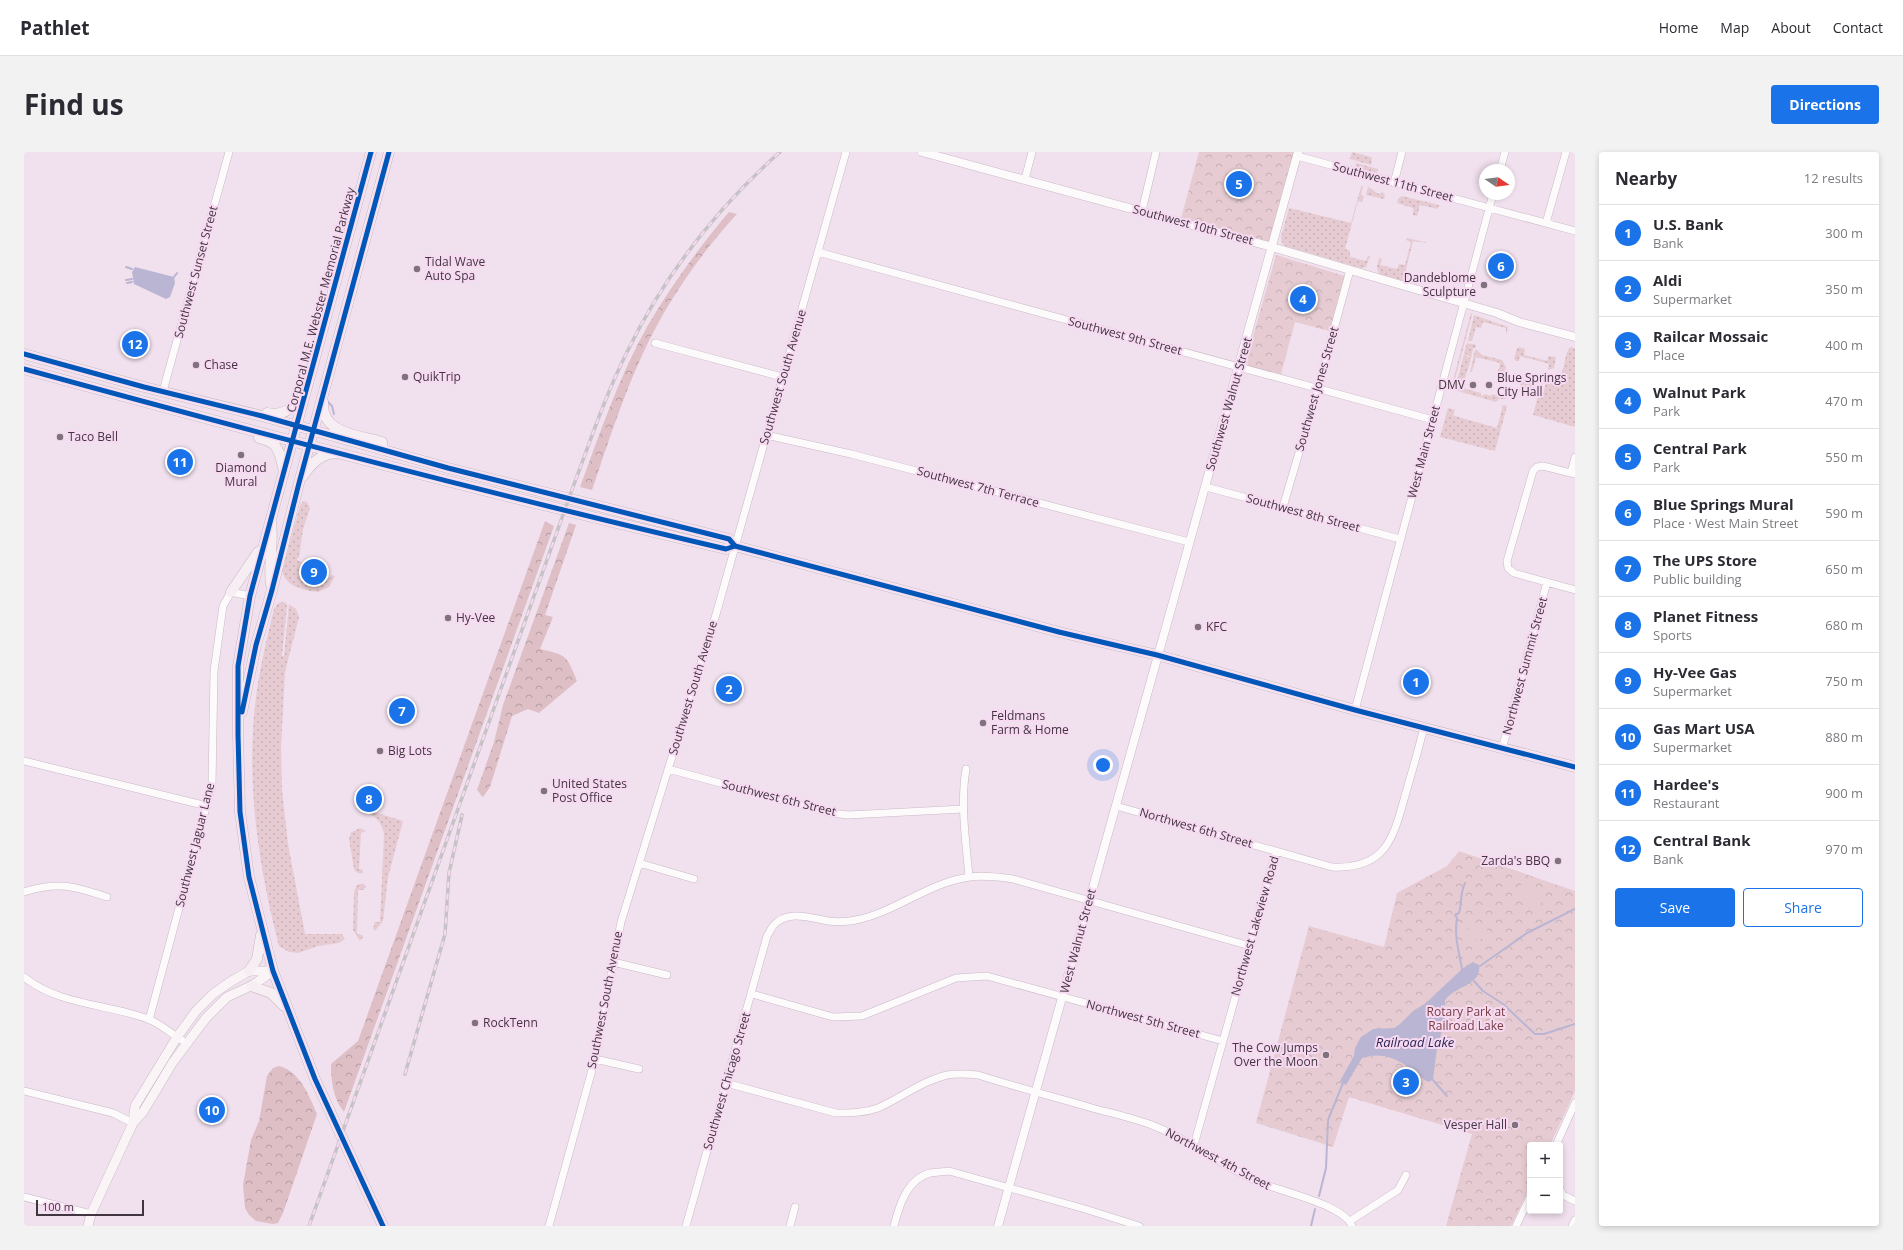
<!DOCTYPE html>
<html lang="en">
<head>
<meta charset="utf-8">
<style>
  :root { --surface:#fff; --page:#f2f2f3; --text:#2b2b33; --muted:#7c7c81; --line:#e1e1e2; --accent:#1a73e8 }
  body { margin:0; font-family:"Open Sans",sans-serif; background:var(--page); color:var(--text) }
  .controls { position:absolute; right:12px; bottom:12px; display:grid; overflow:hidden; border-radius:4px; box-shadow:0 2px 6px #0003 }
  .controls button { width:36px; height:36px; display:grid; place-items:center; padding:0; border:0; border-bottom:1px solid var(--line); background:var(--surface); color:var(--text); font:20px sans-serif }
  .compass { position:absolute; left:1455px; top:12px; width:36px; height:36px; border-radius:50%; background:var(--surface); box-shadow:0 2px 6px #0003; rotate:103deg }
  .scale { position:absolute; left:12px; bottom:10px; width:108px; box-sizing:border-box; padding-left:4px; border:2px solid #41363f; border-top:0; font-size:11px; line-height:14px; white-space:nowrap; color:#41363f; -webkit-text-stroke:3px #f7daf2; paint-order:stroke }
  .you { position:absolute; left:1079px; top:613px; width:14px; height:14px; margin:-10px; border:3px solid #fff; border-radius:50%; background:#1a73e8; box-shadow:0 0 0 6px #1a73e833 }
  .badge { display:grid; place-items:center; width:26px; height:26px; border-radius:50%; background:var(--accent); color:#fff; font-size:13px; font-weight:700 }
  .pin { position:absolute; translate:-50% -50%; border:2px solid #fff; box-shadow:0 1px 4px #0006 }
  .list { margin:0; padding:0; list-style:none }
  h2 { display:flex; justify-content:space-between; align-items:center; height:52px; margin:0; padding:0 16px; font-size:17px }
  h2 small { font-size:13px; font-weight:400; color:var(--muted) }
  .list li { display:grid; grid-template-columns:26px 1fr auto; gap:12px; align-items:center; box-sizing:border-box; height:56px; padding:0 16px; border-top:1px solid var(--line) }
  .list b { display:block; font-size:15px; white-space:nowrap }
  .list p { margin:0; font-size:13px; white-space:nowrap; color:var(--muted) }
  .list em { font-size:13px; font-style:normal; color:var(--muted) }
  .actions { display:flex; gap:8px; padding:12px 16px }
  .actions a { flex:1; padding:9px 0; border:1px solid var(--accent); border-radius:4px; text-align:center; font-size:14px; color:var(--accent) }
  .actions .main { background:var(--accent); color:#fff }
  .map { position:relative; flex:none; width:1551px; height:1074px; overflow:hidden; border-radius:4px }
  header { display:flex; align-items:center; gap:24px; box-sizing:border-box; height:56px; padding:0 20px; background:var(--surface); border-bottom:1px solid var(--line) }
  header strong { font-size:19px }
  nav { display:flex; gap:22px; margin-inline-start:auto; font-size:14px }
  .intro { display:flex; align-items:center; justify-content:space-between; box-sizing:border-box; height:96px; padding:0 24px }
  h1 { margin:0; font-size:28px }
  .button { padding:10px 18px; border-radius:4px; background:var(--accent); color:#fff; font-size:14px; font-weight:700 }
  main { display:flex; gap:24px; padding:0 24px }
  aside { flex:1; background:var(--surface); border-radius:4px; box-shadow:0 2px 6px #0003 }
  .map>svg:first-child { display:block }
  .grass { fill:url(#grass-dots) }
  .forest { fill:url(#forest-crowns) }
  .park { fill:url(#park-crowns) }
  .pitch { fill:#e6ccd2 }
  .water { fill:#bab5d3 }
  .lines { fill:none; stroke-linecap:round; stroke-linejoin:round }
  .stream { stroke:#bab5d3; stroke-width:2 }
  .minor-casing { stroke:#c7bac5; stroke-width:8 }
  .tertiary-casing { stroke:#c7bac5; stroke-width:9 }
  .secondary-casing { stroke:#c7bac5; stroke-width:10 }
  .primary-casing { stroke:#c7b6c0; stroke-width:11 }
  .minor { stroke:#fdfafc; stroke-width:7 }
  .tertiary { stroke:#fdfafc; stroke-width:8 }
  .secondary { stroke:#faf4f7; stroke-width:9 }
  .primary { stroke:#f6eef2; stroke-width:10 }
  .rail-casing { stroke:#c6c2c5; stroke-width:3.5 }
  .rail { stroke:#f7daf2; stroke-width:2; stroke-dasharray:6; stroke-linecap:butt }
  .cycleway-casing { stroke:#f7daf2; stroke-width:8 }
  .cycleway { stroke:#0057b8; stroke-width:5 }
  .poi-dot { fill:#7f727c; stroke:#f7daf2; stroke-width:1.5 }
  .labels { text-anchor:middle; stroke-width:4; stroke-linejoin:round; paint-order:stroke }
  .street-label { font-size:12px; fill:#41363f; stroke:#f7daf2 }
  .poi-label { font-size:12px; fill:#41363f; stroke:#f7daf2; text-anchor:start }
  .park-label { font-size:12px; fill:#773c41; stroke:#f7daf2 }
  .water-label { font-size:13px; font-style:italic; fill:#2b2555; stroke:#f7daf2 }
</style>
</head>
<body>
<header>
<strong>Pathlet</strong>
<nav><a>Home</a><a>Map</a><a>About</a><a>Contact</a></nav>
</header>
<div class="intro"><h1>Find us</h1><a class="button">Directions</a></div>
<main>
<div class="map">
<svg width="1551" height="1074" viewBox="0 0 1551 1074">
  <defs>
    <pattern id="grass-dots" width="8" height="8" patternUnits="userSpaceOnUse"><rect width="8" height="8" fill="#e6ccd2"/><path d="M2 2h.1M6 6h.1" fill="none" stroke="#c6b0b5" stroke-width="1.8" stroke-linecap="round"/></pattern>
    <pattern id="forest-crowns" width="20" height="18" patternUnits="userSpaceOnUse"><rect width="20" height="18" fill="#dfbfc6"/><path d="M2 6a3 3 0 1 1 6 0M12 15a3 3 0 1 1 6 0" fill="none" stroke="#b69ca2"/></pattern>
    <pattern id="park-crowns" width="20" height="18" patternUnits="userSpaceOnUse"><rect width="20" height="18" fill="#e6ccd2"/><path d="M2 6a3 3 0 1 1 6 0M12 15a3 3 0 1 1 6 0" fill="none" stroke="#c6b0b5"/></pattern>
  </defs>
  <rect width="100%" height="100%" fill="#f1e0ee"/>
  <path class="grass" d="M1328 0 1347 5 1348 7 1347 13 1326 7Z
    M1332 11 1354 17 1352 23 1331 17Z
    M1339 34 1337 43 1340 44 1338 50 1334 49 1321 97 1326 99V105L1342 109 1344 104H1346L1342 115 1337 116 1261 94 1258 91 1257 85 1265 56 1327 71 1337 35Z
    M1344 35C1350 37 1350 41 1356 42L1358 40 1361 42 1360 47 1342 43Z
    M1378 44 1415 53 1414 57 1396 53 1393 64 1389 63V56L1373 51 1374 47Z
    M1383 86 1405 91 1389 89 1379 129 1355 122 1353 115 1355 106 1358 107 1356 113 1373 117 1375 112 1381 113 1387 90 1382 88Z
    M1447 161 1448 163 1428 238 1427 236Z
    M1450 163 1484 175 1482 183V176L1459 170 1457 176 1452 175 1448 189H1444Z
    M1443 191 1452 193V195L1449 197 1447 206 1440 201Z
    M1495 195 1501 197 1500 203 1523 209 1524 204 1532 205 1530 216 1525 218 1524 217 1525 212 1496 204 1495 209H1492L1490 207 1493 196Z
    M1546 195 1551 196V275L1509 263 1514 244 1518 245 1523 227C1545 228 1537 207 1546 195Z
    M1451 198H1453L1458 203 1478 208 1482 215 1480 222H1476L1474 220 1476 211 1452 205 1448 220H1446Z
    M1440 202 1447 207 1441 226 1442 230 1440 235 1432 233Z
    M1494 227 1511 232 1510 235 1516 237 1515 241H1512L1511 243 1495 239 1497 234Z
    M1431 234 1457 241V243L1459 244 1460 242 1467 244 1468 242 1484 247H1475L1472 250 1430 238Z
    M1479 253 1483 254 1471 299 1416 285 1424 256 1431 258 1429 263 1431 264 1473 276Z
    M279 349 283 350 286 356 279 377 275 406H273V408L280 411 276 424 300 430 301 427 306 426 307 423 311 424 305 435 294 440C279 438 262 435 258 419L276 354Z
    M258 450 262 451 263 454 258 504H260L265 452 272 457 275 465 261 520 257 595 258 638 264 692 281 782H318L321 787 315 791 294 794 274 801 265 800 255 794C233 709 220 619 234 531 238 506 244 482 250 457L253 452Z
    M344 658 379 669 364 725 359 769 351 779 349 777 351 770H356L360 682C358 672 353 665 343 661Z
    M336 676 342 679 337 681 335 717 339 718V721C335 722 332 721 330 717L325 687 327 682 326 681Z
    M336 732H340L342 735 339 738H334L333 782 338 783 339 785 336 789 329 778 330 741 332 734Z"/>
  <path class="forest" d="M705 60 713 62C676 102 643 150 620 199 599 244 584 291 568 338L556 335C576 281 595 224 624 173 648 133 675 95 705 60Z
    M521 369 530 374 320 960C309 947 307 928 307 912L334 889Z
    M545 371 552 373 521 463 529 465 516 497C542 503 543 503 553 529L515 561 504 557 488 564 466 635 459 645 453 638 470 590 479 553Z
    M255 914C276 919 285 944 293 962L259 1061 254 1071 249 1072 232 1069 225 1063 221 1056 219 1033 227 988 235 969 243 924 249 916Z"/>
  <path class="park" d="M1175 0H1274L1248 95 1156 70Z
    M1252 103 1324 125 1309 180 1271 170 1257 222 1225 215 1222 209Z
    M1435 699 1551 739V939L1526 993H1506V1035L1487 1074H1422L1448 982 1325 945 1309 995 1232 971 1285 774 1360 795 1373 741 1423 714Z"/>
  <path class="pitch" d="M1500 728 1523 741 1515 755 1492 742Z
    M1461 771 1465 784 1440 792 1436 780Z
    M1541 834 1551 837V850L1538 846Z"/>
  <path class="water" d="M111 115 150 125 151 131 146 145 142 147 110 132 108 120Z
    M1449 810 1455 813C1458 833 1431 834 1421 848V868L1413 896 1409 928 1404 930 1401 928C1382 913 1365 897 1338 906L1322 933 1316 929 1330 904 1331 896 1337 885 1349 877 1370 876 1376 872 1389 859 1402 851 1438 817Z"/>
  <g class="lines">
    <path class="stream" d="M102 115 108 117
      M150 125 153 121
      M102 128 108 127
      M103 131 108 130
      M303 249 308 254 310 262
      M1456 814 1503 781 1551 757
      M1438 817C1435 799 1430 785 1433 766L1431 763 1435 761C1438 750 1436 741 1441 731
      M1450 829 1459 839 1479 852 1511 882H1520L1551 872
      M1409 928 1423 944
      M1295 1044 1302 1016 1304 968 1319 931
      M1287 1074 1291 1057"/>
    <defs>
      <path id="minor" d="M1273 4 1551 79
        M1476 18 1481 0
        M1001 27 1008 0
        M1370 31 1378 0
        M1118 59 1132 0
        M1522 71 1542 0
        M794 100 1409 268
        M631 191 758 225
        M139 239 205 0
        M742 283 827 302 1165 390
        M1547 321 1551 305
        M1551 322 1519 314 1513 315 1509 319 1483 409 1484 416 1490 421 1551 438
        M1182 335 1376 387
        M1259 355 1294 236 1326 118
        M1331 558 1469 42
        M1478 597 1523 430
        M0 609 183 654
        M644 617 807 661 824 663 939 657
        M942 617C936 653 942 689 945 725
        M1092 654 1308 715C1365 718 1370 682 1383 637 1389 616 1395 596 1400 575
        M615 711 670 727
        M0 740C33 729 50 734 83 745
        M589 810 643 823
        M0 825C34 853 84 852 124 867 137 872 150 884 163 891
        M728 842 809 865 838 864 932 826 963 824 1199 889
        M125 868 188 633 190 519 199 454 207 440 226 444
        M571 907 615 917
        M702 931 812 961C826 961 840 961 854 956 877 946 898 929 923 923 934 921 944 922 954 923 992 935 1030 945 1068 956 1090 962 1114 967 1135 976 1171 991 1201 1016 1237 1031 1259 1040 1320 1053 1328 1074
        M0 939 89 961 109 971
        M1170 993 1252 699
        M1532 993 1551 951
        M1536 1037 1539 1043 1551 1049
        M0 1045 67 1062
        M1326 1069 1374 1038 1382 1023
        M525 1074 571 907 597 770 693 459 822 0
        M662 1074 743 784C745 781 747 777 749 774 763 757 787 766 804 769 813 770 823 770 832 768 872 760 905 730 946 725 960 723 974 725 989 727L1226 794
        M766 1074 771 1055
        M870 1074C875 1054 883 1027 906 1021 912 1020 919 1020 925 1019L1061 1057 1115 1074
        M1492 1074 1506 1045
        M1548 1074 1551 1068"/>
      <path id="tertiary" d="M898 0 1248 95 1473 161 1495 170 1551 185
        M974 1074C1072 715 1177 359 1274 0"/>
      <path id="secondary" d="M109 971 119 960 149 910 182 866 203 845 229 833 249 819
        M64 1074 67 1062 109 971 111 954 153 885 172 859 189 842 206 830 225 819H249"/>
      <path id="primary" d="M347 0 226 444 214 514V582L216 660 225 725 249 819 291 927 359 1074
        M0 202 120 235 238 264 424 316 705 387 711 394
        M0 217C233 281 467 342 702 397L711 394 1035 480 1133 503 1331 558 1551 615
        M299 250C297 282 335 283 358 290L359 298
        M243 261C261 265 270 254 281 241
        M235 286C256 291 255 300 260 319
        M279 324C287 312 296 302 312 301
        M247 432C244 411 250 391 247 370
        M207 440 234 400
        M218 560 232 493 248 438 275 331 365 0
        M225 819 233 807 237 783
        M227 834 247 841 260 854"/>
    </defs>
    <use href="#minor" class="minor-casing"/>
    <use href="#tertiary" class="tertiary-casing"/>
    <use href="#secondary" class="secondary-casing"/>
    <use href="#primary" class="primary-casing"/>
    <use href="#minor" class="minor"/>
    <use href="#tertiary" class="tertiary"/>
    <use href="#secondary" class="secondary"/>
    <use href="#primary" class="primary"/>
    <defs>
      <path id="rail" d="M381 922 421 782 425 721 438 663
        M285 1074 549 335C566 290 581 244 603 200 640 124 693 56 756 0"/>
    </defs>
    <use href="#rail" class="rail-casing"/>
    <use href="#rail" class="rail"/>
    <defs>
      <path id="cycleway" d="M347 0 226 444 214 514V582L216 660 225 725 249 819 291 927 359 1074
        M0 202 120 235 238 264 424 316 705 387 711 394
        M0 217C233 281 467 342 702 397L711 394 1035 480 1133 503 1331 558 1551 615
        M218 560 232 493 248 438 275 331 365 0"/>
    </defs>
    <use href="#cycleway" class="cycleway-casing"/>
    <use href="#cycleway" class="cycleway"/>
  </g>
  <g class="poi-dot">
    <circle cx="393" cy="117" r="4"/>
    <circle cx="1460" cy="133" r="4"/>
    <circle cx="172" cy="213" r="4"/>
    <circle cx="381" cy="225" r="4"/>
    <circle cx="1449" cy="233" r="4"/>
    <circle cx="1465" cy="233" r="4"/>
    <circle cx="36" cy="285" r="4"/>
    <circle cx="217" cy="303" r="4"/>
    <circle cx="424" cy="466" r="4"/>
    <circle cx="1174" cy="475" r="4"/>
    <circle cx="959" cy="571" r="4"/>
    <circle cx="356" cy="599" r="4"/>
    <circle cx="520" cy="639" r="4"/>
    <circle cx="1534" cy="709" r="4"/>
    <circle cx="451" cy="871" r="4"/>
    <circle cx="1302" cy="903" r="4"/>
    <circle cx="1491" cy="973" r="4"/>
  </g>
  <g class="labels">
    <g class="street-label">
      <text transform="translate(1369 30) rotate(15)" y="4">Southwest 11th Street</text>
      <text transform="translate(1169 73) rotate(15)" y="4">Southwest 10th Street</text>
      <text transform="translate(172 120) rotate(-75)" y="4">Southwest Sunset Street</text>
      <text transform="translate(297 148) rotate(-75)" y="4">Corporal M.E. Webster Memorial Parkway</text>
      <text transform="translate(1101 184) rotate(15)" y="4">Southwest 9th Street</text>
      <text transform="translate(759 225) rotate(-74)" y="4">Southwest South Avenue</text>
      <text transform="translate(1293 237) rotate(-74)" y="4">Southwest Jones Street</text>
      <text transform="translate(1205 252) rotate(-74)" y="4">Southwest Walnut Street</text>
      <text transform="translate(1400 300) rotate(-75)" y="4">West Main Street</text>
      <text transform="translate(954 335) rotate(15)" y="4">Southwest 7th Terrace</text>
      <text transform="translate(1279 361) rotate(15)" y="4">Southwest 8th Street</text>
      <text transform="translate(1501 514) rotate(-75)" y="4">Northwest Summit Street</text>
      <text transform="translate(669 536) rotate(-73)" y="4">Southwest South Avenue</text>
      <text transform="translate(755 646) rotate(14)" y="4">Southwest 6th Street</text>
      <text transform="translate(1172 676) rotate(16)" y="4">Northwest 6th Street</text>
      <text transform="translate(171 693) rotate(-76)" y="4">Southwest Jaguar Lane</text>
      <text transform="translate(1231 774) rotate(-74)" y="4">Northwest Lakeview Road</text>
      <text transform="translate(1054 789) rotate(-75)" y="4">West Walnut Street</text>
      <text transform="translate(581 848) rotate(-79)" y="4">Southwest South Avenue</text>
      <text transform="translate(1119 867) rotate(15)" y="4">Northwest 5th Street</text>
      <text transform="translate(703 929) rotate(-74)" y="4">Southwest Chicago Street</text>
      <text transform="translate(1194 1007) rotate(28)" y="4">Northwest 4th Street</text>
    </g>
    <g class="poi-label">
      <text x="401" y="114">Tidal Wave<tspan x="401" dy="14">Auto Spa</tspan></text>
      <text x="1452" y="130" text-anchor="end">Dandeblome<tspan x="1452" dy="14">Sculpture</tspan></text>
      <text x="180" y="217">Chase</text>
      <text x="389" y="229">QuikTrip</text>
      <text x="1473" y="230">Blue Springs<tspan x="1473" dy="14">City Hall</tspan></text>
      <text x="1441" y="237" text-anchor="end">DMV</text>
      <text x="44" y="289">Taco Bell</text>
      <text x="217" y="320" text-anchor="middle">Diamond<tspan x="217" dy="14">Mural</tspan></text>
      <text x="432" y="470">Hy-Vee</text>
      <text x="1182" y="479">KFC</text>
      <text x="967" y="568">Feldmans<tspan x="967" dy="14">Farm &amp; Home</tspan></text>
      <text x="364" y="603">Big Lots</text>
      <text x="528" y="636">United States<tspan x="528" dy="14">Post Office</tspan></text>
      <text x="1526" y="713" text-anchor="end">Zarda's BBQ</text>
      <text x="459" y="875">RockTenn</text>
      <text x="1294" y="900" text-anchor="end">The Cow Jumps<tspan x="1294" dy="14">Over the Moon</tspan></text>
      <text x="1483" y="977" text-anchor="end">Vesper Hall</text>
    </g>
    <g class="park-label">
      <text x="1442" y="864">Rotary Park at<tspan x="1442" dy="14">Railroad Lake</tspan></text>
    </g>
    <g class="water-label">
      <text x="1391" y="895">Railroad Lake</text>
    </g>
  </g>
</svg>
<div class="controls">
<button>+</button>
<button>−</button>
</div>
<svg class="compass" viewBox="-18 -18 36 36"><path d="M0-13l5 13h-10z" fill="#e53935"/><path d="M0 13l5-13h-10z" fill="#7c7c81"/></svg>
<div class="scale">100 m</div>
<div class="you"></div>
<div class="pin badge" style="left:1392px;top:530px">1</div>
<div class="pin badge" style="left:705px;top:537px">2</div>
<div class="pin badge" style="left:1382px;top:930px">3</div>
<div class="pin badge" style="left:1279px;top:147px">4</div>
<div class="pin badge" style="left:1215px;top:32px">5</div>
<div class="pin badge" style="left:1477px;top:114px">6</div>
<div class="pin badge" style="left:378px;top:559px">7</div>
<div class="pin badge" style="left:345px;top:647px">8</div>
<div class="pin badge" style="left:290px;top:420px">9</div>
<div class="pin badge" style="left:188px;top:958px">10</div>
<div class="pin badge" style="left:156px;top:310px">11</div>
<div class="pin badge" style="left:111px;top:192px">12</div>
</div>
<aside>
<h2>Nearby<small>12 results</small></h2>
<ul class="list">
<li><span class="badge">1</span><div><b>U.S. Bank</b><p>Bank</p></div><em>300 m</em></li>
<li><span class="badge">2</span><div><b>Aldi</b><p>Supermarket</p></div><em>350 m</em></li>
<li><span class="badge">3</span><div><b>Railcar Mossaic</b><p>Place</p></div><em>400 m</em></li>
<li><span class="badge">4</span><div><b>Walnut Park</b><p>Park</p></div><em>470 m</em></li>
<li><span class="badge">5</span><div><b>Central Park</b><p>Park</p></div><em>550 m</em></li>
<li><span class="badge">6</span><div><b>Blue Springs Mural</b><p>Place · West Main Street</p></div><em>590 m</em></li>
<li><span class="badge">7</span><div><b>The UPS Store</b><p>Public building</p></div><em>650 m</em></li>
<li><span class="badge">8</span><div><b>Planet Fitness</b><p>Sports</p></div><em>680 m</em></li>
<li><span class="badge">9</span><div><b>Hy-Vee Gas</b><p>Supermarket</p></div><em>750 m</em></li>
<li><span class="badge">10</span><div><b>Gas Mart USA</b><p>Supermarket</p></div><em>880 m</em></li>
<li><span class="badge">11</span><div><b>Hardee's</b><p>Restaurant</p></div><em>900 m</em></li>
<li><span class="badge">12</span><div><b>Central Bank</b><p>Bank</p></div><em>970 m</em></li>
</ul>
<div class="actions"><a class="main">Save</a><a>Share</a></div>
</aside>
</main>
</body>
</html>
